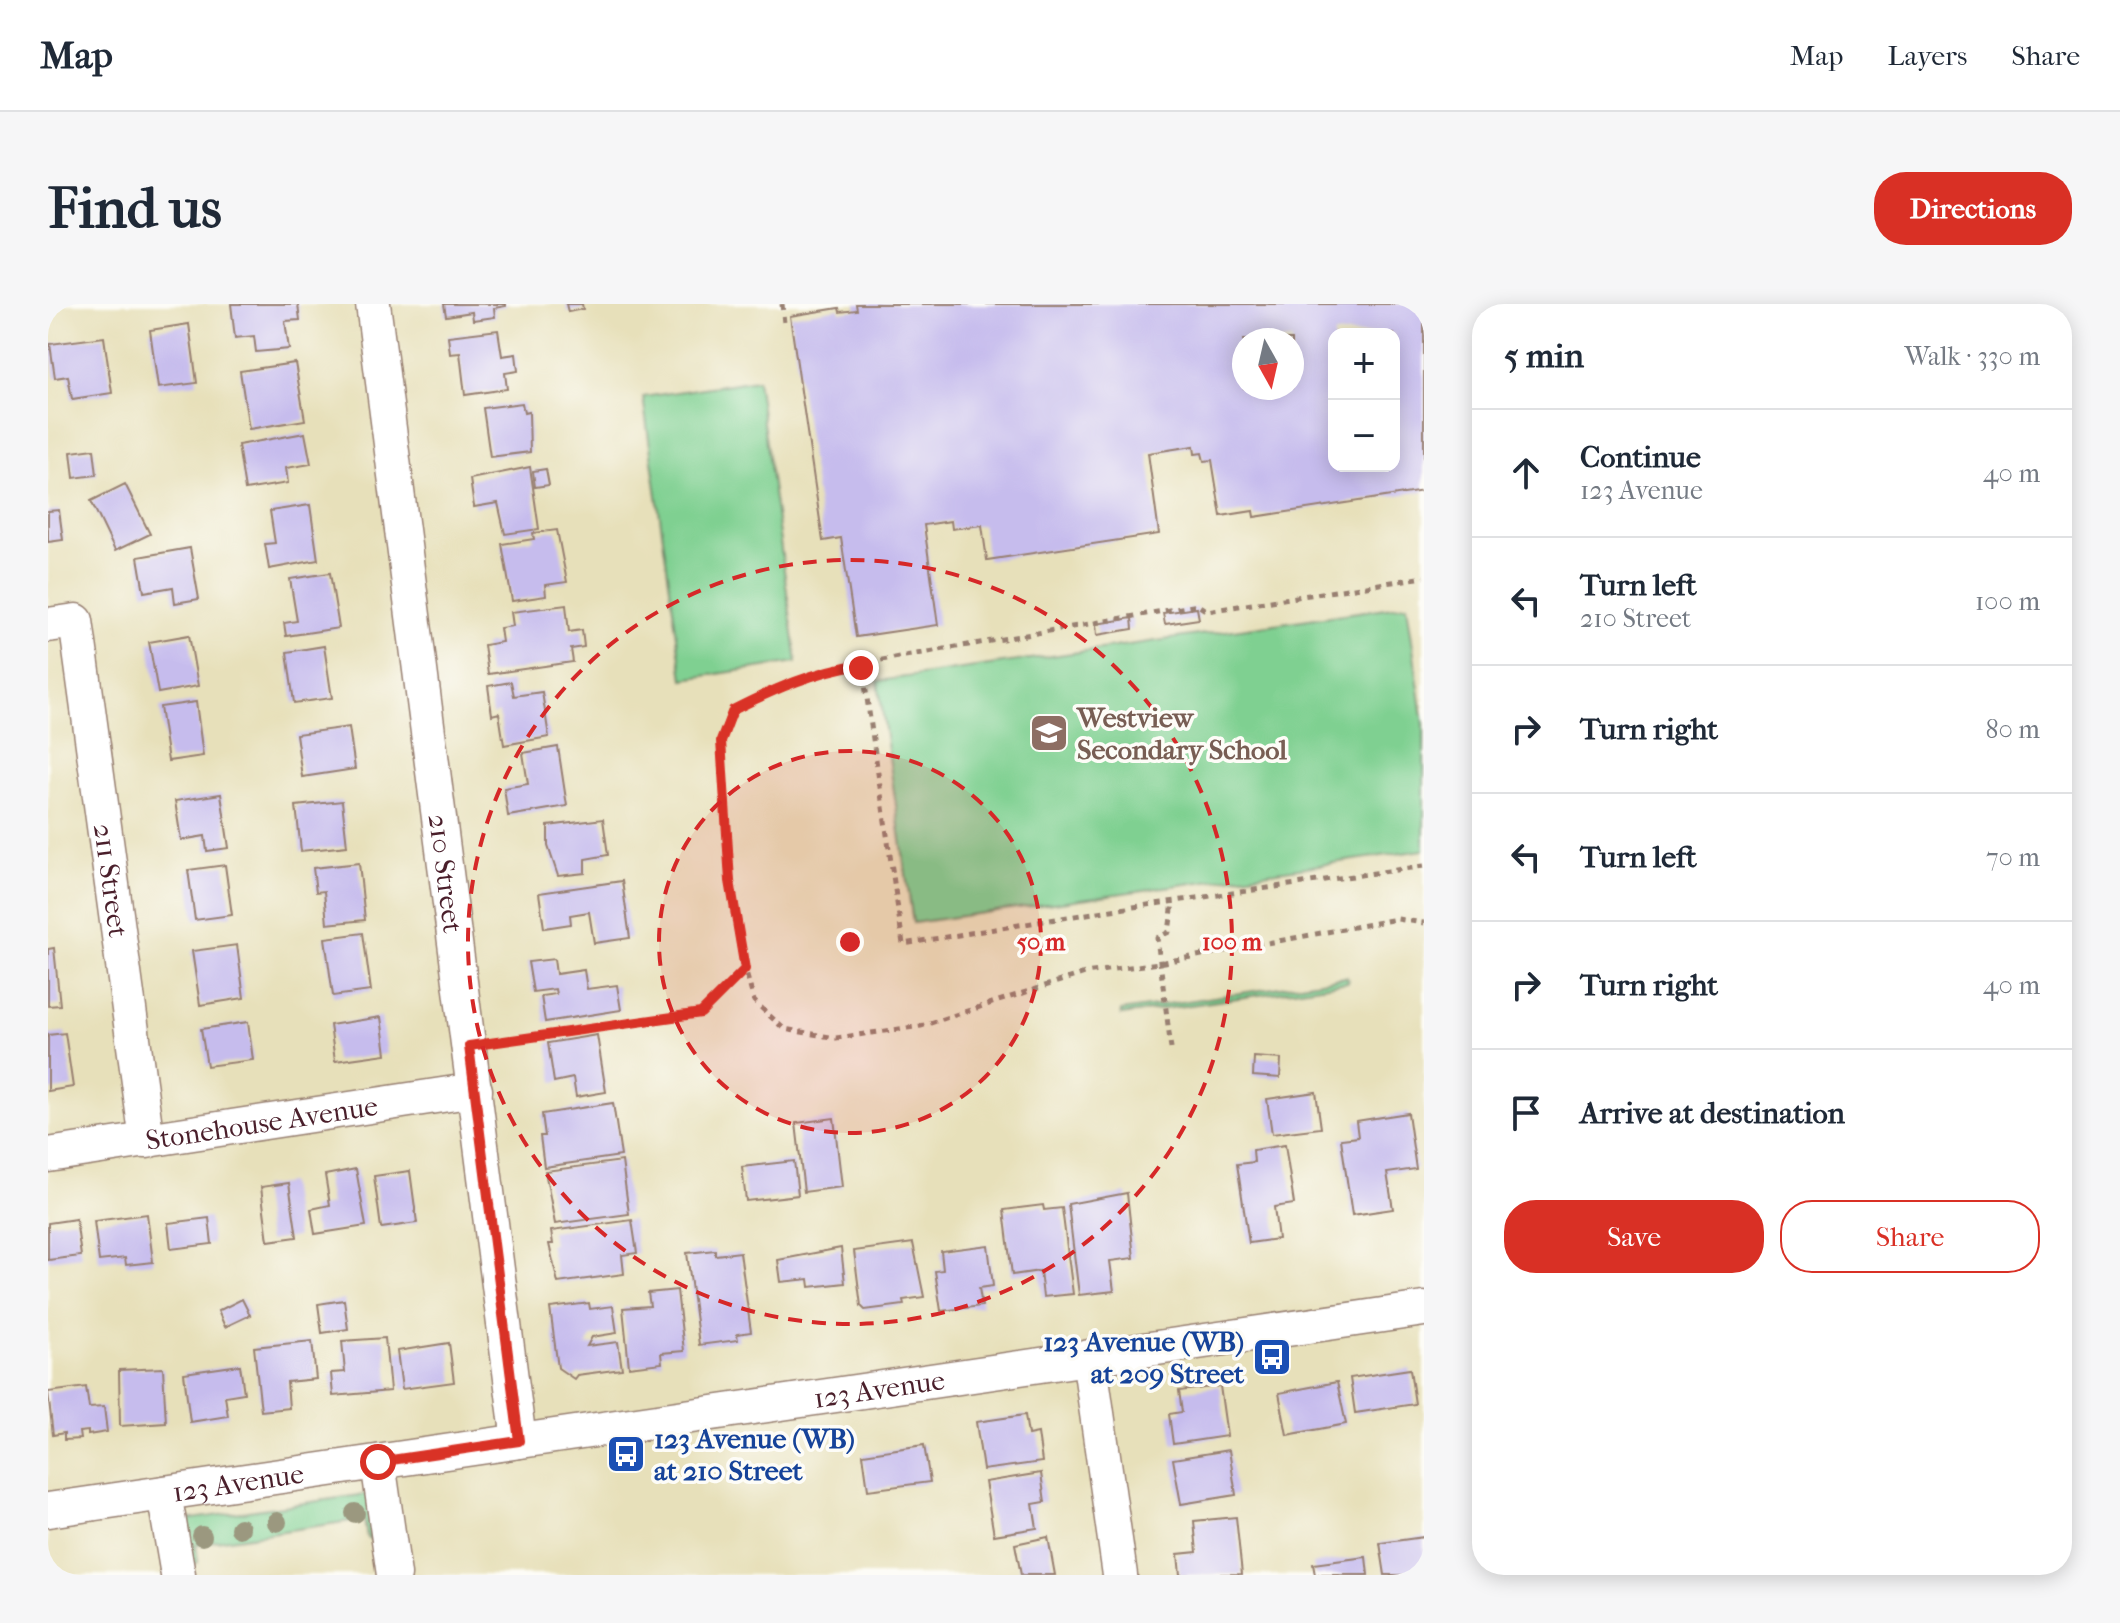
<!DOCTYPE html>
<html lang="en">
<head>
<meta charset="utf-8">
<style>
  :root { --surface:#fff; --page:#f6f6f7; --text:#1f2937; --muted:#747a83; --line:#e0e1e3; --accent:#d93025 }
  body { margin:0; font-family:"IM FELL French Canon",serif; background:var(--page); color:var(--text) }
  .controls { position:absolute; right:24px; top:24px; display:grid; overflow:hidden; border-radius:16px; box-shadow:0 4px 20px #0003 }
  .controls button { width:72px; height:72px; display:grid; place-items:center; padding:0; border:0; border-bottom:2px solid var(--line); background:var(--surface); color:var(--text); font:40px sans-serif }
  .compass { position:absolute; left:1184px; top:24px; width:72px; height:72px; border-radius:50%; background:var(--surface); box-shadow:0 4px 20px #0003; rotate:172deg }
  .stop { position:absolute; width:24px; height:24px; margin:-18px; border:6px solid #d93025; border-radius:50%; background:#fff }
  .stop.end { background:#d93025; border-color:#fff; box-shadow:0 2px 8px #0008 }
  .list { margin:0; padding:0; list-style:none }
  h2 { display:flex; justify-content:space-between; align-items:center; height:104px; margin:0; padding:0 32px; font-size:34px }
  h2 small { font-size:26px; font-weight:400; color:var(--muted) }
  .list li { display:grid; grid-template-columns:52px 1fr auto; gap:24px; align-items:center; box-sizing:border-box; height:128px; padding:0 32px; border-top:2px solid var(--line) }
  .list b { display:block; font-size:30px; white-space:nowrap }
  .list p { margin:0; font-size:26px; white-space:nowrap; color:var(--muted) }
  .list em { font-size:26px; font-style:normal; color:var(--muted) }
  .actions { display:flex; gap:16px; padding:24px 32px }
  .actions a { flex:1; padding:18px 0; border:2px solid var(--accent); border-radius:32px; text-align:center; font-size:28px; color:var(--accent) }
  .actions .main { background:var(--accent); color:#fff }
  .icon { flex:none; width:44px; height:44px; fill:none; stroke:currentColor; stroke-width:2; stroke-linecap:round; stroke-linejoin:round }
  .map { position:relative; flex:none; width:1376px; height:1271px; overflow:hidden; border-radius:32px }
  header { display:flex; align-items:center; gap:48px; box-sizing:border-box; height:112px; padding:0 40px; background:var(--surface); border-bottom:2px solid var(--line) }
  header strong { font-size:38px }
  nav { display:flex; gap:44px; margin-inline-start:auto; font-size:28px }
  .intro { display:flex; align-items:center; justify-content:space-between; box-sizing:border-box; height:192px; padding:0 48px }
  h1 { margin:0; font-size:56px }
  .button { padding:20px 36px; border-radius:32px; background:var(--accent); color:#fff; font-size:28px; font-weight:700 }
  main { display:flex; gap:48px; padding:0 48px }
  aside { flex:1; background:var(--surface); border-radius:32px; box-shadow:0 4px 20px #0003 }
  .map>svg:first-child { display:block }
  .green { fill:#7fd091; stroke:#64785e; stroke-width:2 }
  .building { fill:#c6bced; fill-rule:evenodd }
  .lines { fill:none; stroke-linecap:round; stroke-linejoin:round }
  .minor-casing { stroke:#988072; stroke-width:37 }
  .path { stroke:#988072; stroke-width:5; stroke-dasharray:6 6; stroke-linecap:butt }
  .minor { stroke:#fff; stroke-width:34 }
  .tree { fill:#9b987f }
  .route { stroke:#d93025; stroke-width:10 }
  .ring { fill:none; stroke:#d62828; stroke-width:4; stroke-dasharray:14 10 }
  .labels { text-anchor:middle; stroke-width:7; stroke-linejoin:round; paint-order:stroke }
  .education-label { font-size:28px; font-weight:bold; fill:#785e54; stroke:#fdfcf7; text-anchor:start }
  .street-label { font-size:28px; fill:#4a1f2b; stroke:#fdfcf7 }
  .transit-label { font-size:28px; font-weight:bold; fill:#164399; stroke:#fdfcf7; text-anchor:end }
  .centre { fill:#d62828; stroke:#fdfcf7; stroke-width:4 }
  .ring-label { font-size:24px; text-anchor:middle; font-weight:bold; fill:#d62828; stroke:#fdfcf7; stroke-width:7; stroke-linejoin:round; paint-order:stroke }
</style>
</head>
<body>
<header>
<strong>Map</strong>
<nav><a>Map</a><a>Layers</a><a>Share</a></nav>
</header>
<div class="intro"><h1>Find us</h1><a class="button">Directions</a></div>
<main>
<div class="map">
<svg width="1376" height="1271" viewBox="0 0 1376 1271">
  <rect width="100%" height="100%" fill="#fdfcf7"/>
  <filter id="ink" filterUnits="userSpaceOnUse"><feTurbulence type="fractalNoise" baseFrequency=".0125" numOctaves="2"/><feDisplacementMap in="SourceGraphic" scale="16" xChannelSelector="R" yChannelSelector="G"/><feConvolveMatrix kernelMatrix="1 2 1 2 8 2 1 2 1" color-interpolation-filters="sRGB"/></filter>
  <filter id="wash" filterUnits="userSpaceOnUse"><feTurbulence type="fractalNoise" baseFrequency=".006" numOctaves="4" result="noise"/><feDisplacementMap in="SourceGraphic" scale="32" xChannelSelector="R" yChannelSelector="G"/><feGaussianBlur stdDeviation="1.8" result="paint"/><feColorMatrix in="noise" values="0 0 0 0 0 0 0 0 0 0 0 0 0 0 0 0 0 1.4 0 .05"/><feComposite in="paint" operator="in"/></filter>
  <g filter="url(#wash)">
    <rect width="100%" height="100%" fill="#e7e0ba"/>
    <path class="green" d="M709 76 749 358 635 375 595 93Z
      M1359 301 1376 420V546L865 619 830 377Z
      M1299 673 1300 678 1073 711V707Z
      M320 1190 323 1236 319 1234 316 1215 148 1240 150 1258 145 1260 137 1216Z"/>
    <g id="blocks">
      <path class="building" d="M183 0H250L252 16 237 17 241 45 208 48 206 32 187 34Z
        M396 0H458V2L446 4 447 13 425 16 424 8 398 12Z
        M518 0H534L535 5 520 8Z
        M808 0H1376V187L1206 213 1205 207 1173 212 1164 156 1156 157 1154 149 1147 150 1146 142 1100 149 1111 230 939 256 934 221 904 225 903 217 876 221 890 321 808 333 793 234 775 237 742 12 791 4 792 8 809 6ZM1286 30H1346V162H1286ZM1196 36H1244V84H1196Z
        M141 20 149 79 110 84 102 26Z
        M450 26 454 52 468 50 470 67 457 69 459 85 417 91 412 49 402 50 400 32Z
        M56 33 64 89 24 95 20 72 7 74 2 40Z
        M247 59 257 116 201 125 192 67Z
        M474 99 476 109 481 108 482 148 442 153 435 104Z
        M257 129 263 160 238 164 240 179 197 186 190 141Z
        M46 145 49 171 26 174 23 148Z
        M482 163 491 225 457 230 450 199 426 203 422 175Z
        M498 165 501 181 487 183 485 167Z
        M77 180 102 230 67 247 43 197Z
        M262 201 270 256 221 265 217 240 227 239 222 207Z
        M11 206 15 236 0 238V207Z
        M509 226 519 278 497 281 498 292 464 297 454 240 486 235 485 229Z
        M142 244 151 295 127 299 125 283 96 288 90 253Z
        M282 269 291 324 238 332 236 319 249 317 242 275Z
        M518 301 521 328 534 326 536 343 523 345 525 358 440 370 436 341 454 338 452 324 465 322 463 308Z
        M1149 304 1151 315 1117 320 1115 309Z
        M1084 314 1085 325 1049 331 1048 320Z
        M141 331 150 382 110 389 101 338Z
        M276 342 284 394 246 399 239 348Z
        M463 378 466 392 494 388 501 433 456 441 451 409 444 411 440 382Z
        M148 398 155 452 120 457 112 403Z
        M301 423 307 465 254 473 248 430Z
        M510 443 519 502 460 512 456 484 480 480 475 449Z
        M173 490 181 544 159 547 157 532 133 536 127 497Z
        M294 497 299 542 253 547 248 502Z
        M555 515 560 551 537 555V569L510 572 500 542V522Z
        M311 559 317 616 279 620 276 587 268 588 265 564Z
        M177 561 184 611 147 616 140 566Z
        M574 577 582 634 546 639 541 608 522 611 523 620 496 624 491 589Z
        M315 629 323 687 285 692 277 634Z
        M189 641 196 694 152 701 144 647Z
        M6 644 12 701 0 702V645Z
        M506 655 508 670 536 666 539 685 569 681 573 706 497 718 493 692 508 690 507 685 485 688 480 658Z
        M333 713 338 750 287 757 282 721Z
        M200 718 205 756 159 762 153 725Z
        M17 729 25 783 0 787V731Z
        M549 731 558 788 528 793 525 774 506 778 500 739Z
        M1206 753 1233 755 1232 774 1205 772Z
        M1268 788 1273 824 1224 830 1219 795Z
        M565 799 573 852 496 863 492 832H497L494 810Z
        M1360 809 1368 865 1339 869 1345 905 1304 911 1293 835 1310 833 1308 817Z
        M786 814 794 883 756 888 748 819Z
        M1237 841 1246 900 1226 903 1230 935 1201 939 1189 860 1206 858 1205 846Z
        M574 857 581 910 507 920 497 867Z
        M746 857 750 891 698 897 694 863Z
        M308 865 318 922 267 930 263 905 282 901 277 871Z
        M362 867 369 919 333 924 326 872Z
        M241 879 249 933 220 937 213 883Z
        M1079 889 1086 954 1062 957 1066 987 1031 991 1020 900Z
        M995 901 996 906 1014 904 1025 990 995 993 992 967 964 971 956 906Z
        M99 910 105 958 78 961 77 954 51 957 46 917Z
        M161 914 164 940 123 945 120 919Z
        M28 915 33 952 0 956V919Z
        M584 916 589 949 574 951 576 970 510 979 501 940H505L503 927Z
        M865 939 876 993 855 996 856 1001 817 1006 813 1002 806 947Z
        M940 941 945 982 931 984 934 1002 893 1007 887 967 895 966 893 947Z
        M793 944 797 979 762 983 761 975 733 978 730 956Z
        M667 946V951L692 948 703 1028 689 1030 690 1036 651 1041 639 949Z
        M629 986 636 1047 613 1049 614 1059 581 1063 575 1004 602 1002 600 989Z
        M194 995 202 1011 177 1023 170 1007Z
        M296 996 300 1025 274 1029 270 1000Z
        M541 999 542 1005 565 1002 569 1029 544 1033 539 1042 570 1038 574 1065 529 1071 526 1075 510 1064 502 1004Z
        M337 1034 342 1087 285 1092 283 1069 297 1068 294 1037Z
        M264 1037 268 1075 239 1078 241 1104 213 1107 206 1043Z
        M401 1039 406 1078 354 1085 349 1047Z
        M192 1061 196 1089 177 1092 180 1112 142 1118 136 1069Z
        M115 1064 118 1119 72 1122 71 1066Z
        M1362 1065 1367 1100 1307 1109 1302 1074Z
        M1289 1078 1298 1120 1239 1131 1231 1089Z
        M1172 1082 1179 1132 1125 1140 1121 1110 1134 1108 1131 1087Z
        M38 1083 41 1104 56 1103 59 1128 40 1131V1127L31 1128 32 1135 16 1136V1129L5 1131 0 1088Z
        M977 1111 980 1131 990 1129 994 1158 935 1166 928 1118Z
        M876 1141 882 1178 820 1186 815 1150Z
        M1181 1146 1188 1191 1133 1200 1125 1155Z
        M993 1169 997 1198 985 1200 989 1224 946 1231 937 1178Z
        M1188 1213 1194 1270 1132 1271 1130 1250 1149 1248 1146 1217Z
        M1000 1233 1007 1271H973L967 1240Z
        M1376 1233V1271H1337L1332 1239Z
        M1318 1253 1320 1271H1267L1265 1260Z"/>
    </g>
  </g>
  <g filter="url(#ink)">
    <use href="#blocks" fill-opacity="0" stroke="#988072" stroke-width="2"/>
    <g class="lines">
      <defs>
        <g id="minor">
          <path id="s1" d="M325 0 471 1137"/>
          <path id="s2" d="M0 321 28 317 99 837"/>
          <path id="s3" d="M0 851 427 786"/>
          <path d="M1041 1053 1072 1271"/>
          <path d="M330 1158 346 1271"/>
          <path d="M116 1189 130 1271"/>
          <path id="s4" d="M0 1206 1376 1005"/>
        </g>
      </defs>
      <use href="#minor" class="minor-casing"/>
      <path class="path" d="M734 0 736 19
        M814 360 855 640 1057 607 1376 562
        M697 665 682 577 673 437 685 406 721 388 788 364 1150 301 1159 307 1376 273
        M448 739 653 709 697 665 706 697 736 725 788 734 873 722 1037 669 1111 659 1349 615 1376 619
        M1123 745 1109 634 1121 628 1125 598"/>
      <use href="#minor" class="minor"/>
    </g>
    <g class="tree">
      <circle cx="307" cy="1209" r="10"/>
      <circle cx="229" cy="1218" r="10"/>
      <circle cx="192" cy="1224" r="10"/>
      <circle cx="154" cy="1232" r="10"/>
    </g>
  </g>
  <g class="lines" filter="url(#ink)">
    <path class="route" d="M330 1158 471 1137 421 742 653 709 697 665 682 577 673 437 685 406C726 385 768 367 814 360L813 364"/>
  </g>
  <circle cx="802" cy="638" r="191" fill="#d62828" fill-opacity=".12"/>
  <g class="ring">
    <circle cx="802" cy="638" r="191"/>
    <circle cx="802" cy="638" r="382"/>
  </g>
  <defs>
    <symbol id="school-square" viewBox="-11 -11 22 22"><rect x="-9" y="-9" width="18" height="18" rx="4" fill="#8d6e63" stroke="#fdfcf7"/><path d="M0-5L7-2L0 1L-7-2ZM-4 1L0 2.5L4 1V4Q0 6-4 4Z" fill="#fff"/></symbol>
    <symbol id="bus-square" viewBox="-11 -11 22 22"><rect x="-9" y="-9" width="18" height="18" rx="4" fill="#1a4fb4" stroke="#fdfcf7"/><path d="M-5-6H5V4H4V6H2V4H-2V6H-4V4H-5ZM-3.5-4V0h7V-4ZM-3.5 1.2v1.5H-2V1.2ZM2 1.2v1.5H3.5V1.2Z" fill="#fff"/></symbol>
  </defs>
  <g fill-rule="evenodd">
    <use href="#school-square" x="979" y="407" width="44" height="44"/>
    <use href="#bus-square" x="1202" y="1031" width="44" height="44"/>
    <use href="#bus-square" x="556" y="1128" width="44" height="44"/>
  </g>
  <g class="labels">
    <g class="education-label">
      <text x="1029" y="423">Westview<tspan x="1029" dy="32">Secondary School</tspan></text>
    </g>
    <g class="street-label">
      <text dy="10" stroke="none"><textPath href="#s1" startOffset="574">210 Street</textPath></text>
      <text dy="10" stroke="none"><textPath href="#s2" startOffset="290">211 Street</textPath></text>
      <text dy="10" stroke="none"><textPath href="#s3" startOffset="216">Stonehouse Avenue</textPath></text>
      <text dy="10" stroke="none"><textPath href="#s4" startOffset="840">123 Avenue</textPath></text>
      <text dy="10" stroke="none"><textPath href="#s4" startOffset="192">123 Avenue</textPath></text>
    </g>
    <g class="transit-label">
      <text x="1196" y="1047">123 Avenue (WB)<tspan x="1196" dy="32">at 209 Street</tspan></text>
      <text x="606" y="1144" text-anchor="start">123 Avenue (WB)<tspan x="606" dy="32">at 210 Street</tspan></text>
    </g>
  </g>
  <circle cx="802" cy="638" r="12" class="centre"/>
  <g class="ring-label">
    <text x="993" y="646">50 m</text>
    <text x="1184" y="646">100 m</text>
  </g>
</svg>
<div class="controls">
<button>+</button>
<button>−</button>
</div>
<svg class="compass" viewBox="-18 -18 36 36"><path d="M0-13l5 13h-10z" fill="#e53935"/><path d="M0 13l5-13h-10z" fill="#747a83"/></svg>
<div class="stop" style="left:330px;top:1158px"></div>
<div class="stop end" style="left:813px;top:364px"></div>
</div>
<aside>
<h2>5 min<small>Walk · 330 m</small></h2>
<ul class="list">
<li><svg class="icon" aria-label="ahead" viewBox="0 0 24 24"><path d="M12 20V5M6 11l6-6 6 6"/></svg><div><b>Continue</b><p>123 Avenue</p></div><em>40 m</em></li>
<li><svg class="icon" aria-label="left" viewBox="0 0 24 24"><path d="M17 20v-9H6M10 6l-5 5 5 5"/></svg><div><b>Turn left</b><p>210 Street</p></div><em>100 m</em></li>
<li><svg class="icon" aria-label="right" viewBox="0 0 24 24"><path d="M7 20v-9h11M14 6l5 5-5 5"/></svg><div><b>Turn right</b></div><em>80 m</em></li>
<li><svg class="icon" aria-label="left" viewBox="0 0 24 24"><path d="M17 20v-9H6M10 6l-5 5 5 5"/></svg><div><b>Turn left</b></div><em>70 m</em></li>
<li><svg class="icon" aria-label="right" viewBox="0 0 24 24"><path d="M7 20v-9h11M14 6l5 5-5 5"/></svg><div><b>Turn right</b></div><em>40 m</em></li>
<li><svg class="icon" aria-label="arrive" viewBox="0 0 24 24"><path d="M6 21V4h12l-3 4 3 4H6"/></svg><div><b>Arrive at destination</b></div></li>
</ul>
<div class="actions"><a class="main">Save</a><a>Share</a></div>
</aside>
</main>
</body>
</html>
